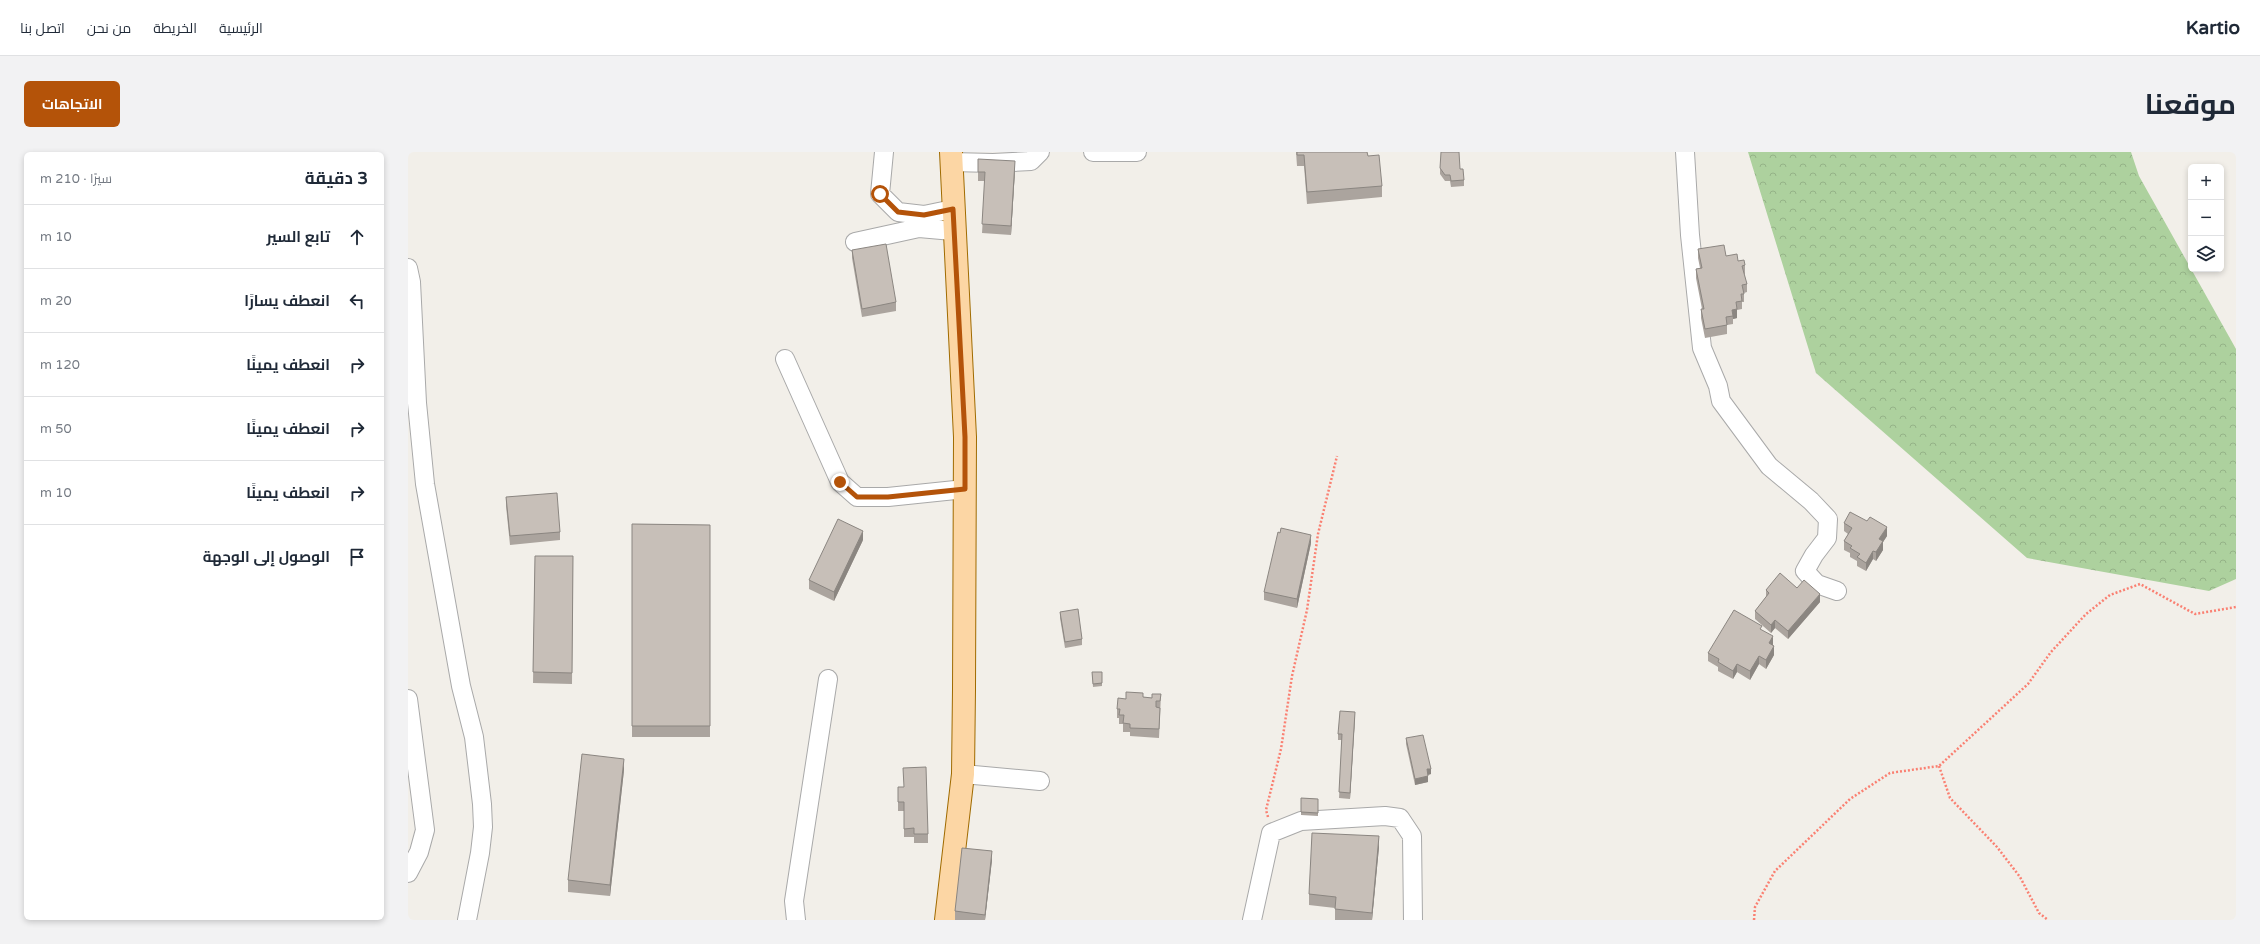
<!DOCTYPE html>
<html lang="ar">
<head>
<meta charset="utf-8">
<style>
  :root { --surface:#fff; --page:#f2f2f3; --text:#1f2937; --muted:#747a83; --line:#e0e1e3; --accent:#b45309 }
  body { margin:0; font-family:"Varela Round",Cairo,sans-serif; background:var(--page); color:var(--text); direction:rtl }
  .controls { position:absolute; right:12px; top:12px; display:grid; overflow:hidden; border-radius:6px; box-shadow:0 2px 6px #0003 }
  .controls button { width:36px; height:36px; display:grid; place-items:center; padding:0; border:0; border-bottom:1px solid var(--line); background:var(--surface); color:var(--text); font:20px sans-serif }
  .stop { position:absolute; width:12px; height:12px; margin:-9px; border:3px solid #b45309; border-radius:50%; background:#fff }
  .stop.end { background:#b45309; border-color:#fff; box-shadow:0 1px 4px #0008 }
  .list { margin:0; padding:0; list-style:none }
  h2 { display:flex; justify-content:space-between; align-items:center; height:52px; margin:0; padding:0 16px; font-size:17px }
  h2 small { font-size:13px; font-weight:400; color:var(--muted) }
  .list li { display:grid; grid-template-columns:26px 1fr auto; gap:12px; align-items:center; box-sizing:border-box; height:64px; padding:0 16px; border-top:1px solid var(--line) }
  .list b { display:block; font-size:15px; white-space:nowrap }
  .list em { font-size:13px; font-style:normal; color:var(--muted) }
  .icon { flex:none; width:22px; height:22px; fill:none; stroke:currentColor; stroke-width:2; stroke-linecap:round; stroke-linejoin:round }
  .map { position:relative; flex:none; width:1828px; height:768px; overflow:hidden; direction:ltr; border-radius:6px }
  header { display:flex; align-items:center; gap:24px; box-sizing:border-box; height:56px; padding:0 20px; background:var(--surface); border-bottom:1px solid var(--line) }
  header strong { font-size:19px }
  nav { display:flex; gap:22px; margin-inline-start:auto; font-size:14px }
  .intro { display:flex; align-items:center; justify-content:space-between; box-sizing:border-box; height:96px; padding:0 24px }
  h1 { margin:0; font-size:28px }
  .button { padding:10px 18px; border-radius:6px; background:var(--accent); color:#fff; font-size:14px; font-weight:700 }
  main { display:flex; gap:24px; padding:0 24px }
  aside { flex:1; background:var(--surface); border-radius:6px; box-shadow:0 2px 6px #0003 }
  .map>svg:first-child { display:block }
  .forest { fill:url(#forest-crowns) }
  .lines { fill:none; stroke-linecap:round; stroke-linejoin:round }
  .minor-casing { stroke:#a9a9a9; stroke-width:20 }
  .major-casing { stroke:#a06b00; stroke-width:24 }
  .path { stroke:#fa8072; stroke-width:2.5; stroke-dasharray:2 2; stroke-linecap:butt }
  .minor { stroke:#fff; stroke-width:18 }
  .major { stroke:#fcd6a4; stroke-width:22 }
  .wall { fill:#aba49e }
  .shaded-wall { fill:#8b8681 }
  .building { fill:#c7bfb8; stroke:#8b8681 }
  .route { stroke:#b45309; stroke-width:5 }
</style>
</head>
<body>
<header>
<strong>Kartio</strong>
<nav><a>الرئيسية</a><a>الخريطة</a><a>من نحن</a><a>اتصل بنا</a></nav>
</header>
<div class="intro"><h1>موقعنا</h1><a class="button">الاتجاهات</a></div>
<main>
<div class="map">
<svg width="1828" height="768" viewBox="0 0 1828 768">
  <defs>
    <pattern id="forest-crowns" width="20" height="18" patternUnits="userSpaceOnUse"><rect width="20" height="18" fill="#add19e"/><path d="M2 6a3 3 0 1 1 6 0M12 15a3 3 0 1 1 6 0" fill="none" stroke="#95b388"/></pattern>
  </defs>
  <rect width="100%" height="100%" fill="#f2efe9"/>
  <path class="forest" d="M1340 0H1723L1731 24 1828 197V427L1801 439 1619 406 1408 221Z"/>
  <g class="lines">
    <defs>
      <path id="minor" d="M476 0 472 42 490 60 516 63 545 57
        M685 0H729
        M1277 0 1282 83 1294 196 1310 234 1313 249 1361 314 1403 349 1420 367 1419 386 1406 403 1397 419 1409 432 1429 439
        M543 10 585 11 623 9 632 0
        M447 90 511 76 545 79
        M0 116 3 130 9 251 17 332 53 534 66 585 74 652 75 675 72 701 59 768
        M377 207 432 330 449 345H480L557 337
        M0 547 17 678 11 700 0 721
        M555 622 632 629
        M388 768 386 749 420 527
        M844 768 863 681 893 669 977 664 992 666 1004 684 1005 768"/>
      <path id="major" d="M538 768 555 622 556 538 557 285 543 0"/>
    </defs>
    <use href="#minor" class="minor-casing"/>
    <use href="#major" class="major-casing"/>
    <path class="path" d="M1531 614 1542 646 1589 695 1612 725 1631 761 1640 768
      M860 665 858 658 873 597 884 524 899 458 910 382 929 304
      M1346 768 1347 755 1367 719 1442 647 1482 621 1531 614 1620 532 1643 500 1678 462 1702 443 1732 432 1787 462 1828 455"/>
    <use href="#minor" class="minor"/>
    <use href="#major" class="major"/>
  </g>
  <path class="wall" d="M888 0H959L960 4 974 34V45L899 52 896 14H889Z
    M1032 16 1052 17 1056 28V34L1043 35 1042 29H1037L1032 22Z
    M607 18 603 83 574 81 577 29H570V20Z
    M1290 97 1318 104 1337 113V122H1336L1339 132V140L1336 141V150H1334V157L1329 158V166L1325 167V172L1319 173V182L1297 186 1293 166V157H1294L1288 126V117L1292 116 1290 106Z
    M444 98 488 150V159L454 165 444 106Z
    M98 345 152 380V388L102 393 98 354Z
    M1436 371 1479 384 1475 390V398L1468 409 1465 407 1458 419 1449 414V409L1442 405V401L1436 398V389L1440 382 1436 379Z
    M224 372 302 373V585H224Z
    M455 388 426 449 401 437V428Z
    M903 391 889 456 856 448V440Z
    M127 404H165L164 532 125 531Z
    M1389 436 1412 450 1380 487 1367 476 1363 481 1347 467V459L1358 445V438Z
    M652 460 674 487V493L657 496 652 466Z
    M1354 478 1365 493 1366 503 1358 517 1351 512 1342 528 1329 520 1325 527 1310 519V515L1300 509V501Z
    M684 520H694V534L685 535Z
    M753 542 751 586 722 584V580H715V572H711V566H709V557L718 547 735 545 744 546Z
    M947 565 942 647 931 646 934 588H930V582Z
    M998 586 1023 622 1020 623V630L1007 633 998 592Z
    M216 618 202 744 160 740V728Z
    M490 635 520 682V691H506V685H496V659H490Z
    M893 646 910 647V664L893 663Z
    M971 695 964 768H927V756L901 753V742Z
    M584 708 577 768H547V759Z"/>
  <path class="shaded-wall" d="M607 9V18L603 83V74Z
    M1329 157V166L1325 167 1324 158Z
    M1479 375V384L1475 390V398L1468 409V400L1471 387Z
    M455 379V388L426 449V440Z
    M903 383V391L889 456V447Z
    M1465 399V407L1458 419V411Z
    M1412 442V450L1380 487V479Z
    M1367 468V476L1363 481V473Z
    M1365 484V493L1361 500V491Z
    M1366 494V503L1358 517V508Z
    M1351 504V512L1342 528V519Z
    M1329 512V520L1325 527V519Z
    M947 560V565L942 647V641Z
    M216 607V618L202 744V733Z
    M1019 617H1023V622L1019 623Z
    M1020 624V630L1007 633V627Z
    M971 684V695L964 768V761Z
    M584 699V708L577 768V763Z"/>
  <path class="building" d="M889 0H959L960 4 971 3 974 34 899 40 896 3H889Z
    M1033 0H1051L1052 17H1055L1056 28 1043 29 1042 23H1037L1032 16Z
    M570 7 607 9 603 74 574 72 577 20H570Z
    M478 92 488 150 454 157 444 98Z
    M1316 93 1318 104 1329 102 1330 109 1336 108 1337 113 1334 114 1339 132 1334 133 1336 142H1333L1334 149 1328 150 1329 157 1324 158 1325 164 1318 165 1319 173 1297 177 1293 157H1296L1288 117 1294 116 1290 97Z
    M149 341 152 380 102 384 98 345Z
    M1442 360 1459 369 1462 365 1479 375 1471 387 1475 389 1468 400 1465 399 1458 411 1449 405 1452 402 1442 396 1444 394 1436 389 1444 376 1436 371Z
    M430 367 455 379 426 440 401 428Z
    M224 372 302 373V574H224Z
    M873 376 903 383 889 447 856 440 870 380 872 381Z
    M127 404H165L164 521 125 520Z
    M1372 421 1389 436 1396 428 1412 442 1380 479 1367 468 1363 473 1347 459 1361 441 1358 438Z
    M670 457 674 487 657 490 652 460Z
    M1326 458 1354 474 1352 477 1365 484 1361 491 1366 494 1358 508 1351 504 1342 519 1329 512 1325 519 1310 510 1311 507 1300 501Z
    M684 520H694V531L685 532Z
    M718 540 735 541V545L744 546V542H753L752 549H748V555L752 556 751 577 722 576V572L715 571 716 563H711L712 557H709L710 546 718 547Z
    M932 559 947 560 942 641 931 640 934 582H930Z
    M1015 583 1023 617H1019L1020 624 1007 627 998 586Z
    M174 602 216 607 202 733 160 728Z
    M518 615 520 682H506V676L496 677V650H490V635H496L495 616Z
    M893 646 910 647V661L893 660Z
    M904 681 971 684 964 761 927 757 928 745 901 742Z
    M554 696 584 699 577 763 547 759Z"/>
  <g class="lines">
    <path class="route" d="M432 330 449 345H480L557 337V285L545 57 516 63 490 60 472 42"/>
  </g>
</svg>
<div class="controls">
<button>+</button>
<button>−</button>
<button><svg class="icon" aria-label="layers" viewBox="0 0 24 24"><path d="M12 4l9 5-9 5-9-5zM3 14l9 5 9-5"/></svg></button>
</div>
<div class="stop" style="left:472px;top:42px"></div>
<div class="stop end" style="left:432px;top:330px"></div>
</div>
<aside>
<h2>3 دقيقة<small>سيرًا · 210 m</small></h2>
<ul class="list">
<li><svg class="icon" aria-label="ahead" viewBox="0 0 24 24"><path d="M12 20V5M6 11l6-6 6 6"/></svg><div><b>تابع السير</b></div><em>10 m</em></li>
<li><svg class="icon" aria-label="left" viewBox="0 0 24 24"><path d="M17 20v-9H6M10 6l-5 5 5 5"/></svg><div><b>انعطف يسارًا</b></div><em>20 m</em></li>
<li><svg class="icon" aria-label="right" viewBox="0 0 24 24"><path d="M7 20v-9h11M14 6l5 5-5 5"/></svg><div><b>انعطف يمينًا</b></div><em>120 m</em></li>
<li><svg class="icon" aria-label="right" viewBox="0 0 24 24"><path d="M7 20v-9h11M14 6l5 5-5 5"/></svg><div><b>انعطف يمينًا</b></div><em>50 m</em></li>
<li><svg class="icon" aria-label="right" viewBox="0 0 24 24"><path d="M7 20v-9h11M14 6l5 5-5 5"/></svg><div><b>انعطف يمينًا</b></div><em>10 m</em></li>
<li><svg class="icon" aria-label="arrive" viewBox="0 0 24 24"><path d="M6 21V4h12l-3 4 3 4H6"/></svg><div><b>الوصول إلى الوجهة</b></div></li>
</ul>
</aside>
</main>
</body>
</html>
